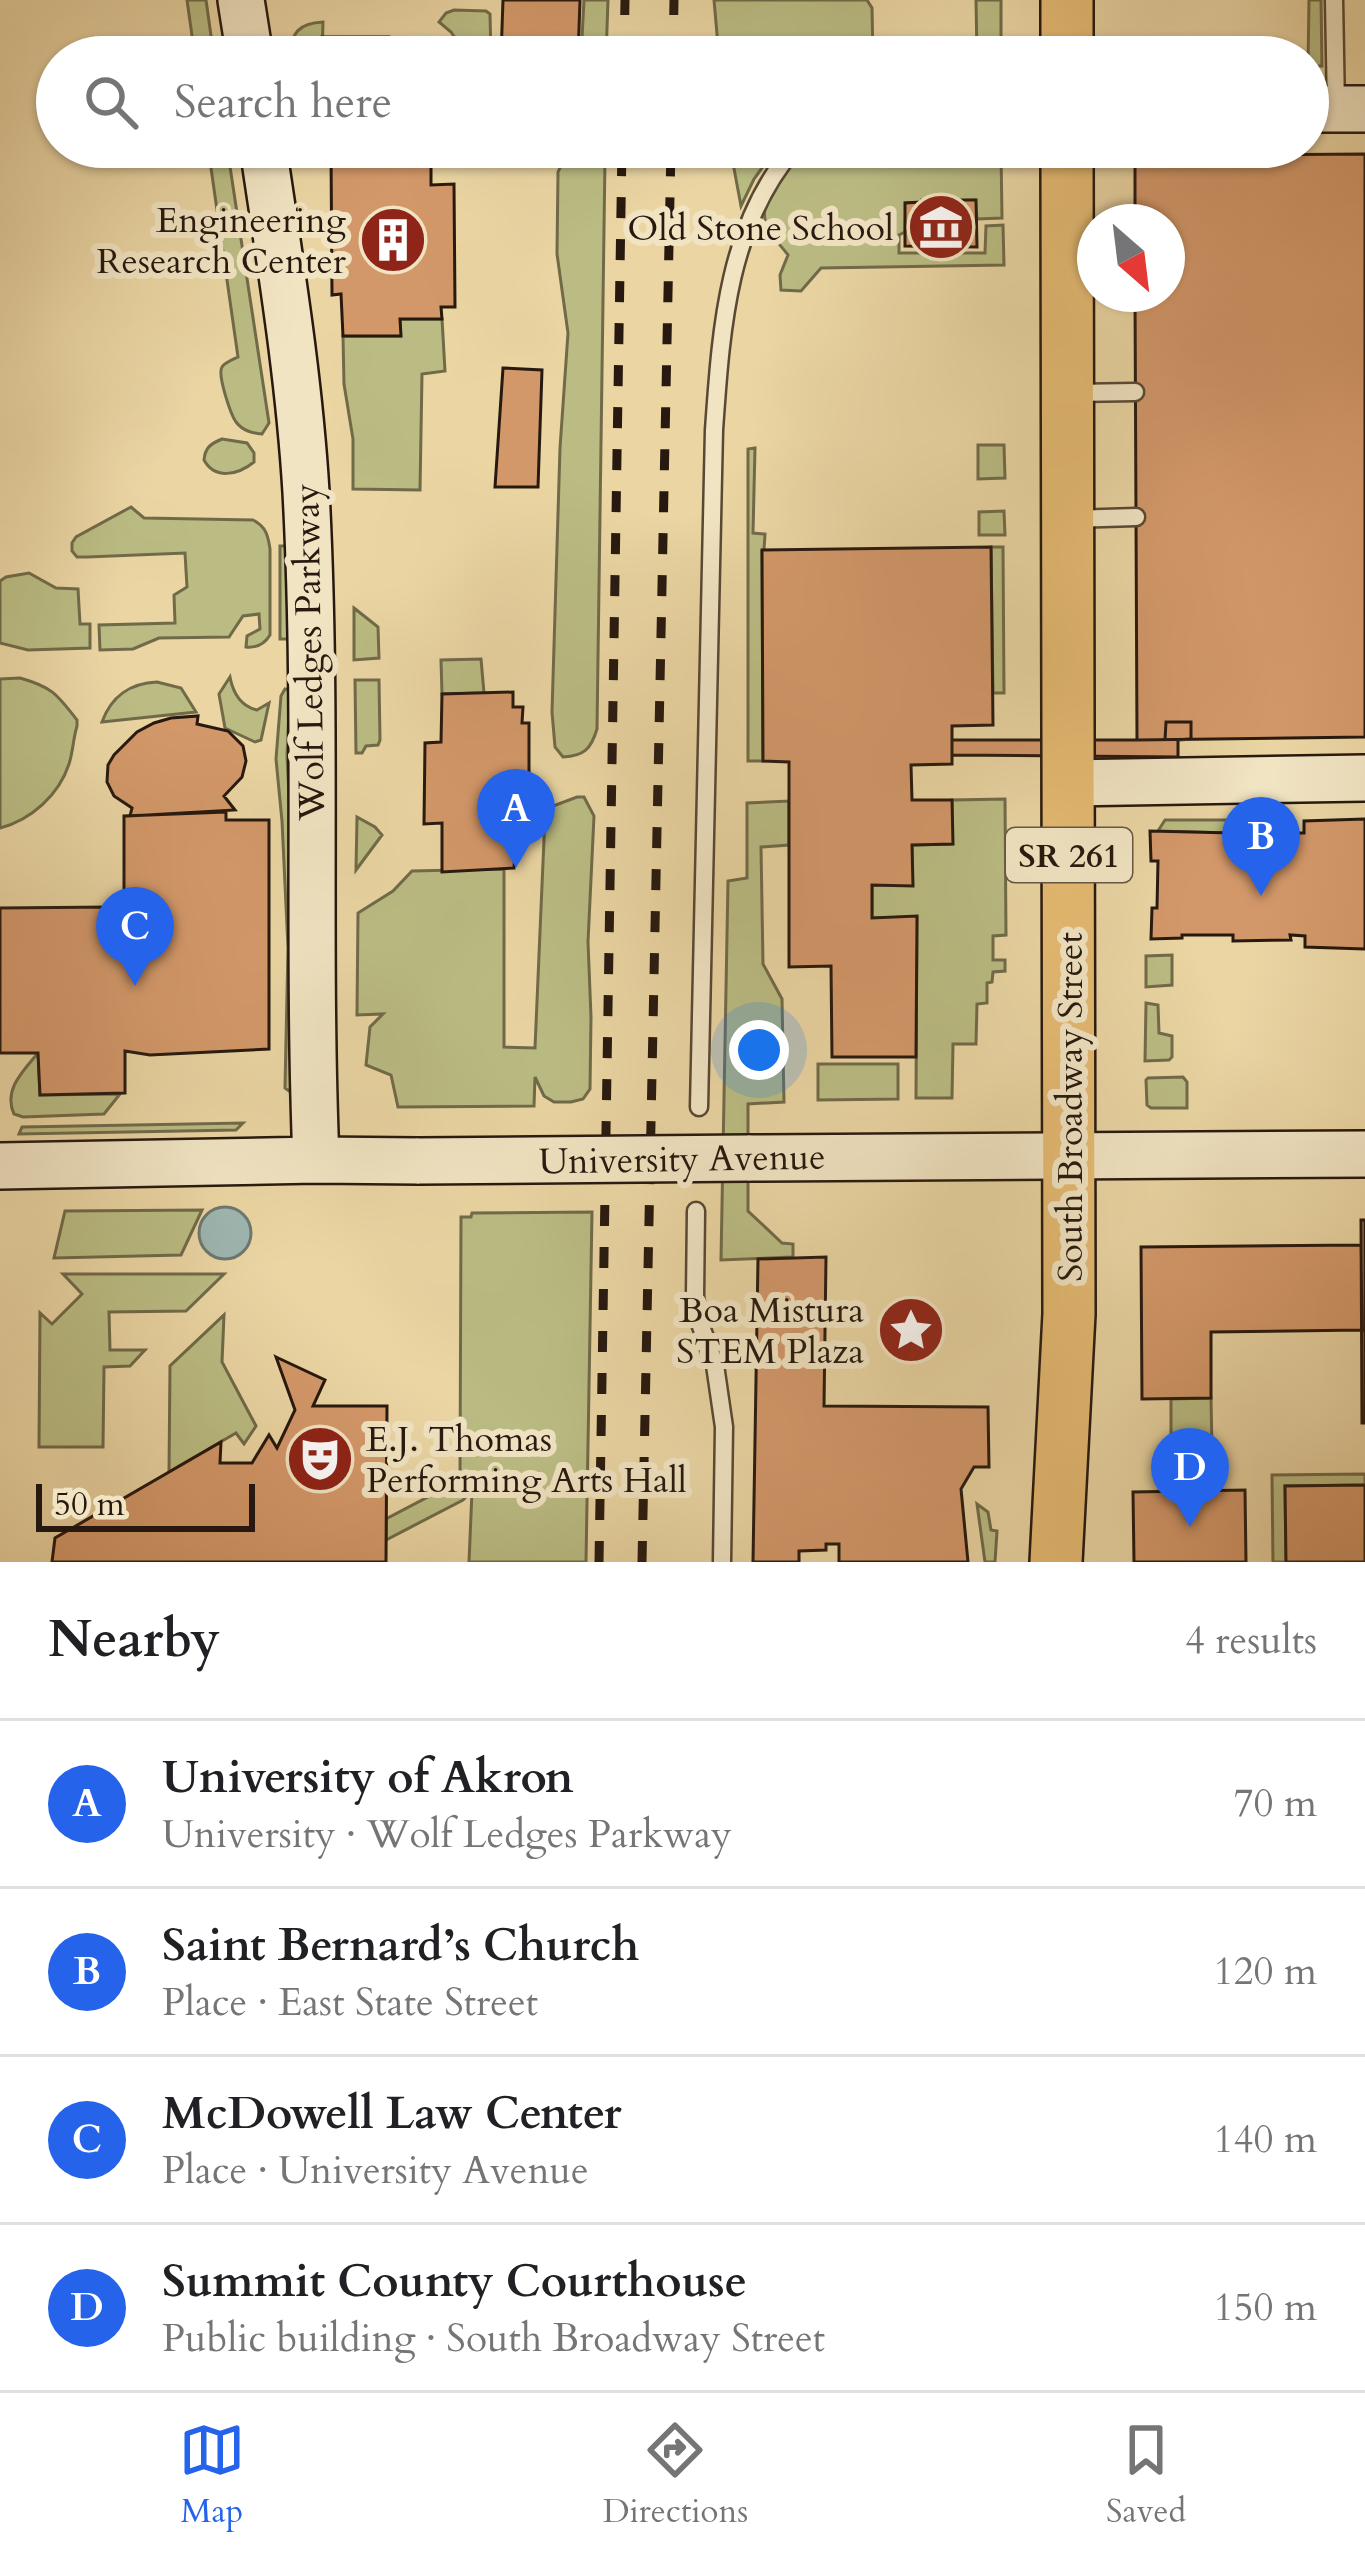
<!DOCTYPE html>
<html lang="en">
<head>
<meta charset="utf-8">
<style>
  :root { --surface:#fff; --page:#f6f6f6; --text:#202124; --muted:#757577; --line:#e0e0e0; --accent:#2563eb }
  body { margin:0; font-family:Cardo,serif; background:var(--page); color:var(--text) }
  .compass { position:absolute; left:1077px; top:204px; width:108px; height:108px; border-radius:50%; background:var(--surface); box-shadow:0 3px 9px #0004; rotate:152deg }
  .scale { position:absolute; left:36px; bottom:30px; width:219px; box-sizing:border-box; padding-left:12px; border:6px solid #27190f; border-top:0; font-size:33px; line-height:42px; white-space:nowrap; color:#27190f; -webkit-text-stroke:9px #f1e4c3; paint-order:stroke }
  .you { position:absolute; left:759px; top:1050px; width:42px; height:42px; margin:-30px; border:9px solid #fff; border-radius:50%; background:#1a73e8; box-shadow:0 0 0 18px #1a73e833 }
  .badge { display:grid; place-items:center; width:78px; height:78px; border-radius:50%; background:var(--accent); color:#fff; font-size:39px; font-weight:700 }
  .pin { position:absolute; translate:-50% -99px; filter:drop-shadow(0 3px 6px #0008) }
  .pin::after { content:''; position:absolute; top:63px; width:42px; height:36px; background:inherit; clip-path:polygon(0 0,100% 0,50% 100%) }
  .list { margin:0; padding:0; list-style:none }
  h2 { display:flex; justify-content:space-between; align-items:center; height:156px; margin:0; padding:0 48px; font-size:51px }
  h2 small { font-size:39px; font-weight:400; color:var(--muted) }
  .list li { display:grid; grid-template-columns:78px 1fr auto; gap:36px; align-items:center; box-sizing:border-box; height:168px; padding:0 48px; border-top:3px solid var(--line) }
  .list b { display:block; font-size:45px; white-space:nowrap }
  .list p { margin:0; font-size:39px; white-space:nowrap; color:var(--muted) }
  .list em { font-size:39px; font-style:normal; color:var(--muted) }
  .icon { flex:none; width:66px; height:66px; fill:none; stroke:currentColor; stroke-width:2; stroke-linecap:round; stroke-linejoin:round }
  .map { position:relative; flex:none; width:1365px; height:1562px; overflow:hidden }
  .search { position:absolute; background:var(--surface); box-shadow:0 3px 9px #0004; left:36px; right:36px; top:36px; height:132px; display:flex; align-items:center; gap:30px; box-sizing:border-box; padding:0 42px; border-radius:66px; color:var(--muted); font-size:45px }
  .sheet { height:828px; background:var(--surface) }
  nav { display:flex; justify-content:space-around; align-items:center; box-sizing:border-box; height:168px; border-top:3px solid var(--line); background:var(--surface); font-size:33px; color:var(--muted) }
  nav a { display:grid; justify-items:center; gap:6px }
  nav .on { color:var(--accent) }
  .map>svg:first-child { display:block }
  .green { fill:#babc83; stroke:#706a49; stroke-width:3 }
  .water { fill:#9db6b1; stroke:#6e7770; stroke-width:3 }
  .building { fill:#d3986a; stroke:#27190f; stroke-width:3 }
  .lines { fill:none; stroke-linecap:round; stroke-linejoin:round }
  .lane-casing { stroke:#584834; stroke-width:21 }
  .secondary-casing { stroke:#27190f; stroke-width:50 }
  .primary-casing { stroke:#27190f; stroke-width:56 }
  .lane { stroke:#f1e4c3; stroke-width:16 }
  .secondary { stroke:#f1e4c3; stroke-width:45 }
  .primary { stroke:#e5ba72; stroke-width:51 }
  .rail { stroke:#27190f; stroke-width:9; stroke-dasharray:21 21; stroke-linecap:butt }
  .secondary-bridge-casing { stroke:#27190f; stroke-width:50; stroke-linecap:butt }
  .secondary-bridge { stroke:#f1e4c3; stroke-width:45 }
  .labels { text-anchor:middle; stroke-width:12; stroke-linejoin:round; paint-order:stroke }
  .shield { fill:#f1e4c3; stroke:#645645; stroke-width:3 }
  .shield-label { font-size:33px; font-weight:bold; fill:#27190f }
  .poi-label { font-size:36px; fill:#27190f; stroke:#f1e4c3; text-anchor:end }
  .street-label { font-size:36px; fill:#27190f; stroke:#f1e4c3 }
</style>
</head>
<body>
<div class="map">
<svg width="1365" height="1562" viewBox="0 0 1365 1562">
  <rect width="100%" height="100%" fill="#ead5a3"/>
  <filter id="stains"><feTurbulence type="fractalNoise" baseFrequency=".00167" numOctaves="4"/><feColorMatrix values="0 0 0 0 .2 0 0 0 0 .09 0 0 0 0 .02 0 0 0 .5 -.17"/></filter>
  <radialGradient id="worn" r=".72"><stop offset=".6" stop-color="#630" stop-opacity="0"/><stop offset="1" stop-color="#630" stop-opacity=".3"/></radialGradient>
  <path class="green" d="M187 0H206L214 57H195Z
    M584 0H608L606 57H581Z
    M714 0H867L872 8 873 57H719Z
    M976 0H1001V57H977Z
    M1309 0H1321L1322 66H1308Z
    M454 10 486 11 490 14 491 57H468L451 32 439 22 446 13Z
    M323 22 322 57H291C290 33 299 23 323 22Z
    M208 147H227L269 423 262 434C252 433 243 431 236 422 231 415 217 375 222 367 224 363 234 359 238 357Z
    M481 147H600L605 158 597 729C591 749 584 756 563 757L555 747 552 712 560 448 568 333 557 254 558 172 566 155 480 153Z
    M730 147H777L754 179 741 206Z
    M812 147H864V155L918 147H979L981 154 1001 153 1002 218 977 219 975 200 906 203 905 232 899 235V253H985L986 226 1003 225 1004 265 821 268 801 291 781 290 780 275 788 255C782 247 774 239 769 231 751 198 790 167 812 147Z
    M400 319H442L445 371 422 374 420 490 353 489V439L344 384 343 336H400Z
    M222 439 247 443 254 453V462C238 475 215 480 204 460 205 448 210 444 222 439Z
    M978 445H1004L1005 478 978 479Z
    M755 448 753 533 765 534 764 550 762 551 763 761H748V449Z
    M131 507 144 518 253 520C266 527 268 535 270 549V635C264 645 256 648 246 647L247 636 260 629 259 614 243 616 229 637 159 638 133 649 100 650 99 625 175 623 174 595 187 587 185 553 87 557H77L72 551V543L76 537Z
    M1004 511 1005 535H979V512Z
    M280 546H287L288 639H280Z
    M991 547H1003L1004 693H993Z
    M29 573 56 588 78 589 80 624H90V648L28 650 0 643V581L6 577Z
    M354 608 378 627 379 658 354 660Z
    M481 659 484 693 442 694 441 660Z
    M230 677C233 693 240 706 257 710L269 703 261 740 255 742 225 728 219 694Z
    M20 678C52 687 57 694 77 720V726C73 739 73 752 69 764 59 795 31 820 0 828V679Z
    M355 680H379L380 740 378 745 366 746 362 753H356Z
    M157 682 181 688 196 712 102 722C111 697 130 683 157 682Z
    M285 689 290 690 287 755 293 878 292 1085 289 1091 285 1088 288 948 282 821 276 759 281 696Z
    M577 797H584L594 816 588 942 591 1017 590 1089 583 1099 571 1102H554L544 1096 535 1077 534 1106 398 1107 391 1075 366 1065 370 1027 383 1014 357 1015 358 913 393 891 412 871 504 869V1047L535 1048 545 816 553 806Z
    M1005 799 1006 935 993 936V960H1005V971L993 972 992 982 987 983V1003L977 1004 976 1044H953L952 1098H916L917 917 872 918V885H912V845L952 844V800Z
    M789 801V845L761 847 763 964 782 999 784 1102 748 1104V1211L782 1243 793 1244V1257L721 1260 728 881 747 878V803Z
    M357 817 375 827 382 835 356 870Z
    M1165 820H1251L1246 829H1232L1231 833 1158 831Z
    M1172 955V985L1146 987V956Z
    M1146 1003 1158 1005 1159 1033 1172 1036V1057L1169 1060 1145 1061Z
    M38 1053 40 1095 120 1094 104 1114 23 1117 14 1114C3 1090 23 1071 38 1053Z
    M818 1064H898V1099L818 1100Z
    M1183 1077 1187 1082V1108H1151L1147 1105 1146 1080 1148 1078Z
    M243 1123 236 1130 19 1134 22 1127Z
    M202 1210 181 1255 54 1258 65 1211Z
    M592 1212 586 1562H469L472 1491 463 1500 386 1540V1519L460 1480 461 1217H471L472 1213Z
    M63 1274H224L186 1311 109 1312 110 1350H145L130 1366 104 1367 103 1447H39L40 1313 52 1324 82 1294Z
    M224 1315 222 1362 256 1426 244 1444 236 1433 169 1472 170 1366Z
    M1211 1398 1212 1450H1171V1399Z
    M1172 1471H1212L1211 1491H1171Z
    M1365 1474V1485L1285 1486 1286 1562H1273L1272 1475Z
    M977 1504 988 1512 991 1530 997 1531 995 1562H985Z"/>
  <path class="water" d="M199 1233a26 26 0 1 1 52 0a26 26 0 1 1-52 0Z"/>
  <path class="building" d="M503 0H580L578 57H501Z
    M322 37H389L390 57H322Z
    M322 147H431V185L454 184 455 307H441L442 319H400L401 336H343L341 294 332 295 331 151H322Z
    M1365 154V737L1137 740 1135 294H1167V222H1135V156Z
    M922 200H976L977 247 905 246V203L922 202Z
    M503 368 542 370 538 487H495Z
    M991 547 993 725 952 726V764L911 765 912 800H952L953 844 912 845 913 886 872 885V918L917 916 916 1057H832L831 966 789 967V762L763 761 762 550Z
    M513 692V707H523L522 723H529V832H516L514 868 442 872V823L424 824 425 743 441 742 442 694Z
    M198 716 197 724 228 731 243 746 246 761 242 777 224 796 235 810 130 816 132 808 114 796 107 782 108 765 114 755 137 732 154 723 171 718Z
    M1166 722H1191V739L1178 740V757L952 755V740H1165Z
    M226 812V820H269V1049L150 1055 125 1051V1093L40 1095 38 1053H0V908L109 907V922H124V816Z
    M1272 819 1276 828H1290V833H1304V821L1365 819V949L1305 947V936L1290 935 1291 940 1233 941V935H1182V938L1151 939 1152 908H1157L1158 861H1151L1150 831 1231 833V829H1246L1251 820Z
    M1361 1220H1365V1423H1362Z
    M1361 1245 1362 1330 1211 1332V1398L1142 1399 1141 1247Z
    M826 1257 824 1406 988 1407 989 1467H974L961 1489 968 1562H839V1544H826V1550L799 1551V1562H753L758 1259Z
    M276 1357 325 1380 313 1406H387L386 1562H52L55 1538 221 1442 220 1463H252L269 1435 277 1448 295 1410Z
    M1365 1485V1562H1286L1285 1486Z
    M1245 1490 1246 1562H1134L1133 1492Z"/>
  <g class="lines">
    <defs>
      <path id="lane" d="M1334 0 1336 108
        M1074 393 1135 392
        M1071 519 1136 517
        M699 1107 714 430C721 331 727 225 795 147
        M696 1211 695 1296 698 1318 715 1365 724 1427 722 1562"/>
      <path id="secondary" d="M241 0 250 57
        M1308 109H1365
        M263 147C280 262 299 376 306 492 318 714 307 937 316 1160
        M1069 783 1365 778
        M748 1158 1365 1154
        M0 1166 316 1160 419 1161"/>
      <path id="primary" d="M1067 57V0
        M1056 1562 1069 1314 1067 147"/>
    </defs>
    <use href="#lane" class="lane-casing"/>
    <use href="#secondary" class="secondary-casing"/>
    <use href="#primary" class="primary-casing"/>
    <use href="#lane" class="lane"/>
    <use href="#secondary" class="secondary"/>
    <use href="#primary" class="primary"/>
    <path class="rail" d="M624 57 625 0
      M673 57 674 0
      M599 1562 622 147
      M642 1562 671 147"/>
    <defs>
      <path id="secondary-bridge" d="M419 1161 748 1158"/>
    </defs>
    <use href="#secondary-bridge" class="secondary-bridge-casing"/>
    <use href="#secondary-bridge" class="secondary-bridge"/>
  </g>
  <defs>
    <symbol id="museum-disc" viewBox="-11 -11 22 22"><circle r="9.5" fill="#8f2418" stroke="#f1e4c3"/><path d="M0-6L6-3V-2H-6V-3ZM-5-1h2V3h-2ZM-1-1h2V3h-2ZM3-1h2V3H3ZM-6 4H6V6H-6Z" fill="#fff"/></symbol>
    <symbol id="building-disc" viewBox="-11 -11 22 22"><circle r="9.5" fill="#8f2418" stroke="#f1e4c3"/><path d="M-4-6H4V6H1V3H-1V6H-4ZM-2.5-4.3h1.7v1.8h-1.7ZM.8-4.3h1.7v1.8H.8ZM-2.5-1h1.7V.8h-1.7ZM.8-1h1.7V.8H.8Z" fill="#fff"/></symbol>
    <symbol id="sight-disc" viewBox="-11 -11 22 22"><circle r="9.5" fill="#8f2418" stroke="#f1e4c3"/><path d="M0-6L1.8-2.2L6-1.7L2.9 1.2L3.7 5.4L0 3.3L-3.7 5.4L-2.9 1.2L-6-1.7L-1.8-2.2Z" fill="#fff"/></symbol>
    <symbol id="theatre-disc" viewBox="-11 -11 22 22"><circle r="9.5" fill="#8f2418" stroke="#f1e4c3"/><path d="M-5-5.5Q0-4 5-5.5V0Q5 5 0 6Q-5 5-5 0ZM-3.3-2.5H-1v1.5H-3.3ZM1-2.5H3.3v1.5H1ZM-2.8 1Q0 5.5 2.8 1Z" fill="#fff"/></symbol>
  </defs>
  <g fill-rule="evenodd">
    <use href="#museum-disc" x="903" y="189" width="76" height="76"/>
    <use href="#building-disc" x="355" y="202" width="76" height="76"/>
    <use href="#sight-disc" x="873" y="1292" width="76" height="76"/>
    <use href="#theatre-disc" x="282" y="1421" width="76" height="76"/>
  </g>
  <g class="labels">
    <rect class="shield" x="1006" y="828" width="126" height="54" rx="9"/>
    <g class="shield-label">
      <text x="1069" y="867">SR 261</text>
    </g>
    <g class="poi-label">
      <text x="346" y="232">Engineering<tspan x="346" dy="41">Research Center</tspan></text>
      <text x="894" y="240">Old Stone School</text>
      <text x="864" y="1322">Boa Mistura<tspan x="864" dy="41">STEM Plaza</tspan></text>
      <text x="366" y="1451" text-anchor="start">E.J. Thomas<tspan x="366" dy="41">Performing Arts Hall</tspan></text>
    </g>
    <g class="street-label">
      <text transform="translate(308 652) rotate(-91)" y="13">Wolf Ledges Parkway</text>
      <text transform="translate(1069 1107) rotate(-90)" y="13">South Broadway Street</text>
      <text transform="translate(682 1158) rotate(-1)" y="13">University Avenue</text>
    </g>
  </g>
  <rect width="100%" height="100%" filter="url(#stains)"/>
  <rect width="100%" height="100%" fill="url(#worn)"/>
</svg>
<svg class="compass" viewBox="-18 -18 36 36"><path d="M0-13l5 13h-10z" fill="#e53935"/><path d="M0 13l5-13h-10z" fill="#757577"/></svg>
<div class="scale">50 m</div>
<div class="you"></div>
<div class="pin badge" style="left:516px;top:868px">A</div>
<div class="pin badge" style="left:1261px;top:896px">B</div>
<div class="pin badge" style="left:135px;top:986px">C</div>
<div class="pin badge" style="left:1190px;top:1527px">D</div>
<div class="search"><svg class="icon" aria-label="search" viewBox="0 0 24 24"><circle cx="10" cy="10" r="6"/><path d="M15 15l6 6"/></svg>Search here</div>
</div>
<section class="sheet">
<h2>Nearby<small>4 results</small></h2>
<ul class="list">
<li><span class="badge">A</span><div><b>University of Akron</b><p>University · Wolf Ledges Parkway</p></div><em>70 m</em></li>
<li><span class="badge">B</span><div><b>Saint Bernard’s Church</b><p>Place · East State Street</p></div><em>120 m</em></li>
<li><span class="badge">C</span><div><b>McDowell Law Center</b><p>Place · University Avenue</p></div><em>140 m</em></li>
<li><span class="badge">D</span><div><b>Summit County Courthouse</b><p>Public building · South Broadway Street</p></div><em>150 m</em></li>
</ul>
</section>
<nav>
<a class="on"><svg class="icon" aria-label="map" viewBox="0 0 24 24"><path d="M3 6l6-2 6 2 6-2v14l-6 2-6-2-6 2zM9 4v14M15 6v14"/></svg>Map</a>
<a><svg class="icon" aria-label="directions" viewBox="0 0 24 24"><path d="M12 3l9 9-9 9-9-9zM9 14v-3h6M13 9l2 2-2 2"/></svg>Directions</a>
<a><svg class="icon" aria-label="saved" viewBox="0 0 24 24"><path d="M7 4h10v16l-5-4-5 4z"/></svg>Saved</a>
</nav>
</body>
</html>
